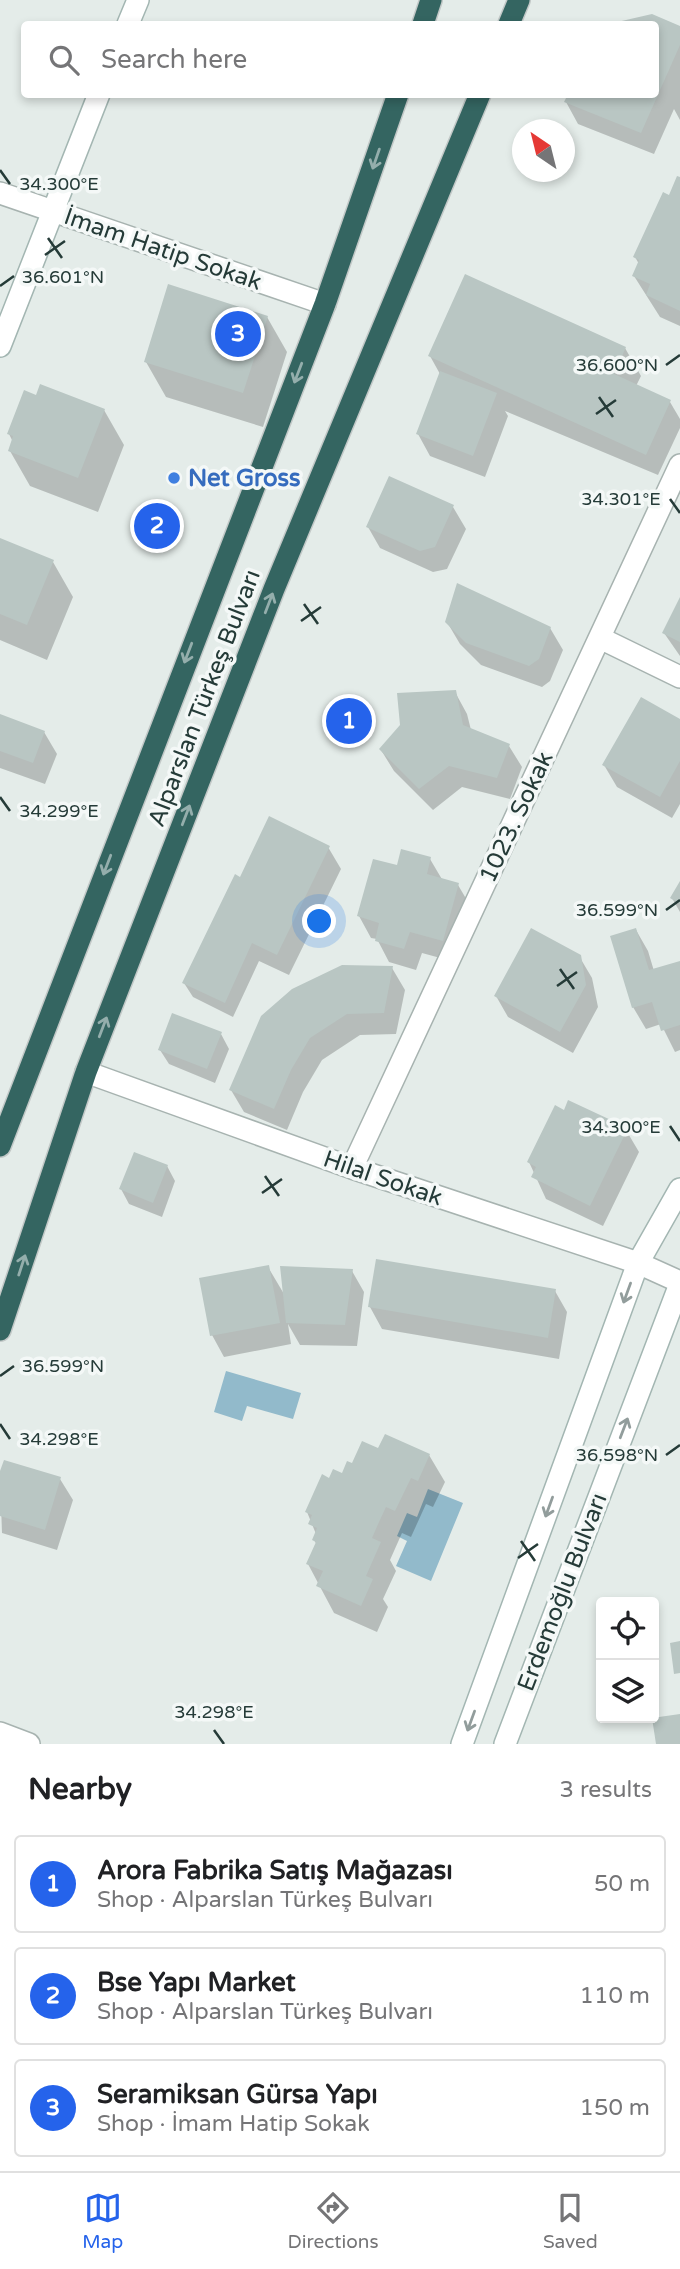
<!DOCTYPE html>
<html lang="en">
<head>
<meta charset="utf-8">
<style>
  :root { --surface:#fff; --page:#f6f6f6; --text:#202124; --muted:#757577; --line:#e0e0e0; --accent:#2563eb }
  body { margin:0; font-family:"Varela Round",sans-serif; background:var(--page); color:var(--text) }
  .controls { position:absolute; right:21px; bottom:21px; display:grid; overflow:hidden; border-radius:7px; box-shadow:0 4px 10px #0003 }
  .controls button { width:63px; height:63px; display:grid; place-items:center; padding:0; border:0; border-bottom:2px solid var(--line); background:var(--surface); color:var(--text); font:35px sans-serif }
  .compass { position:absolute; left:512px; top:119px; width:63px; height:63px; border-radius:50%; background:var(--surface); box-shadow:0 4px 10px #0003; rotate:325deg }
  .you { position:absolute; left:320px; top:922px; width:24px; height:24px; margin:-18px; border:5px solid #fff; border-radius:50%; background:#1a73e8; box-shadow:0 0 0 10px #1a73e833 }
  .badge { display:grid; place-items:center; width:46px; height:46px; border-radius:50%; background:var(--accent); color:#fff; font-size:23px; font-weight:700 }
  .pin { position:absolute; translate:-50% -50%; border:4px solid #fff; box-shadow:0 2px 7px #0006 }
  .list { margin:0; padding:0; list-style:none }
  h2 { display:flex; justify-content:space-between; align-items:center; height:91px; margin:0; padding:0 28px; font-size:30px }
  h2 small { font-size:23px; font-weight:400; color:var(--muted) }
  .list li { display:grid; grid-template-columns:46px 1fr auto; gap:21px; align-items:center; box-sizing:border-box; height:98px; margin:0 14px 14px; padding:0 14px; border:2px solid var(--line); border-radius:7px }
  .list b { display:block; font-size:26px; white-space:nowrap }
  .list p { margin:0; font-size:23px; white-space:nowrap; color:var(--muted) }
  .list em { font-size:23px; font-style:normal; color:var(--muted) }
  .icon { flex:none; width:38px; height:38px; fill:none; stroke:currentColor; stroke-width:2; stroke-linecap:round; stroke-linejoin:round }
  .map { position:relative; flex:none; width:680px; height:1744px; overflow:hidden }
  .search { position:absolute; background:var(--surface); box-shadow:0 4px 10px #0003; left:21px; right:21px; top:21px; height:77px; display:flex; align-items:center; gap:18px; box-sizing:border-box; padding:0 24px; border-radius:7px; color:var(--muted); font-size:26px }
  .sheet { height:427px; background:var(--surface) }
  nav { display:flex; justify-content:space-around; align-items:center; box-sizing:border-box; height:98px; border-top:2px solid var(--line); background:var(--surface); font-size:19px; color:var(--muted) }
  nav a { display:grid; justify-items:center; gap:4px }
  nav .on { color:var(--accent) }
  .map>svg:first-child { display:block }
  .water { fill:#92bacb }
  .shadow { fill:#0003 }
  .building { fill:#b9c6c3 }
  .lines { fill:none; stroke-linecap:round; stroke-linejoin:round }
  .street-casing { stroke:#a7b3b0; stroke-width:24 }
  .secondary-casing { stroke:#a3b6b2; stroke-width:24 }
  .highway-casing { stroke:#c2c8c7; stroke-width:24 }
  .street { stroke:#fff; stroke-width:21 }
  .secondary { stroke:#fff; stroke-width:21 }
  .highway { stroke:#346561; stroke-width:21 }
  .oneway { stroke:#94aeac }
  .oneway2 { stroke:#929d9c }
  .ticks { fill:none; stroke:#253b38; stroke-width:2.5 }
  .shop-dot { fill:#3f7fe0; stroke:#f4f8f7; stroke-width:2.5 }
  .labels { text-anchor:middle; stroke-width:7; stroke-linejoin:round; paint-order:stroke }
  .street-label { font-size:24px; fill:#253b38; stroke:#f4f8f7 }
  .shop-label { font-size:24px; font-weight:bold; fill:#366cbe; stroke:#f4f8f7; text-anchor:start }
  .ticks-label { font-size:18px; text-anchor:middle; fill:#253b38; stroke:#f4f8f7; stroke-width:7; stroke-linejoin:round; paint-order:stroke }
</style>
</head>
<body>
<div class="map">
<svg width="680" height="1744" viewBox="0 0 680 1744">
  <rect width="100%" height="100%" fill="#e4ece9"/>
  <path class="water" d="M226 1371 301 1393 293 1419 247 1406 242 1421 214 1412Z
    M428 1489 463 1503 431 1581 396 1566 407 1541 397 1536 407 1513 417 1517Z"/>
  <path class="shadow" d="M652 16 680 28V120L674 109 654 154 578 124 566 102 656 94V24H616Z
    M680 179V326L660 317 634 276 639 264 635 257Z
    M267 317 287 352 263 427 166 397 146 362Z
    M625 348 641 376 636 386 670 402 680 419V428L658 475 505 411 508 416 485 477 430 456 418 434 440 374 430 356Z
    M104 410 124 445 98 512 30 486 10 451 13 442 9 434Z
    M390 478 453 507 466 529 447 569 433 572 380 548 368 527Z
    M0 540 53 562 73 597 47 660 0 640Z
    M680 601V656L664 633Z
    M447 622 550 628 563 650 550 681 542 687 481 665 460 644Z
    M455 692 467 714 471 730 509 746 522 767 510 799 462 787 433 810 394 771 381 750Z
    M0 716 44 732 57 754 45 784 0 768Z
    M680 721V804L672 818 617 787 604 765Z
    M328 847 341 869 289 975 259 961 233 1017 193 997 184 983 241 879Z
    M430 859 443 881 458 885 471 907 455 962 422 953 416 970 389 962 377 939 371 938 359 916Z
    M680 884V912L672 898Z
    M636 930 648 951 654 971 680 963V1050L675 1052 661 1024 646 1029 633 1007Z
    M579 956 592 978 598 1007 573 1053 508 1017 496 996Z
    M392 968 405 990 396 1034 360 1035 322 1060 303 1092 287 1130 244 1112 231 1090Z
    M221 1034 229 1049 215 1083 169 1064 160 1050Z
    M626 1130 639 1152 603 1226 546 1199 529 1162Z
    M167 1166 175 1181 162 1217 129 1204 121 1189Z
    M268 1267 284 1294 352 1271 364 1292 357 1346 300 1345 288 1324 291 1344 224 1357 212 1335Z
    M555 1291 567 1312 559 1359 382 1329 370 1307Z
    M379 1450 429 1455 445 1482 433 1507 426 1504 411 1537 402 1533 390 1560 396 1571 383 1599 388 1607 377 1632 334 1613 308 1564 317 1545 314 1540 316 1534 307 1512 330 1480 343 1475Z
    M0 1477 60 1479 73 1500 57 1550 2 1533Z"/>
  <path class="building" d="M652 14 680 26V45L641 133 564 102 568 94H656V24L613 23Z
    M677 176 680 177V311L646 295 650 284 632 276 639 260 633 257 663 192 669 195Z
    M465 274 626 347 614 374 671 400 646 455 428 356Z
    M168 284 268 316 243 393 144 362Z
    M440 371 497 393 473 456 416 434Z
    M40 384 105 409 78 478 8 451 13 436 7 434 24 390 36 395Z
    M389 476 454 505 435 547 420 551 366 527Z
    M0 538 54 560 27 625 0 614Z
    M457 583 551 627 539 659 529 666 466 643 445 622Z
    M680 597V642L662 633Z
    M456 690 463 725 510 744 497 778 449 766 419 789 379 749 400 725 397 693Z
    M641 697 680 719V761L660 797 602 765Z
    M0 714 45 731 33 763 0 751Z
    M269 816 330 846 277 955 252 943 225 1003 182 983 235 874 240 877Z
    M401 849 431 857 427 874 459 883 443 941 410 932 404 949 375 941 379 923 357 916 373 859 397 865Z
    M680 881V904L670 898Z
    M531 928 581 955 586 985 560 1032 494 996Z
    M636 928 649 970 680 961V1025L661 1031 652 1002 632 1008 610 936Z
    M342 965 393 966 384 1013 347 1014 310 1038 291 1070 274 1109 229 1090 261 1016 292 989Z
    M172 1013 222 1032 207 1069 158 1050Z
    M568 1100 628 1128 590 1206 531 1177 536 1167 527 1162 555 1105 564 1110Z
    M134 1152 168 1165 153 1203 119 1189Z
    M376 1259 556 1289 548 1338 368 1307Z
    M269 1265 280 1323 210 1336 199 1278Z
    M280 1266 353 1269 345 1325 286 1323Z
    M385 1434 430 1454 418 1481 411 1478 395 1511 386 1507 379 1522 372 1538 381 1542 366 1576 373 1579 361 1606 316 1586 323 1571 306 1564 316 1542 312 1540 317 1528 308 1524 312 1515 305 1512 322 1474 329 1478 333 1469 342 1473 347 1461 352 1463 362 1441 378 1448Z
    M4 1460 61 1477 45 1530 0 1516V1471Z
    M680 1641V1673L674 1674 670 1643Z
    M680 1714V1744H656L652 1718Z"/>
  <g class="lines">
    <defs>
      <path id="street" d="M0 193 325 304
        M600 638 680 677
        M86 1072 352 1168 638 1263 680 1282
        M352 1168 680 465
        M0 1733 29 1744"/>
      <path id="secondary" d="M128 24 138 0
        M0 346 99 94
        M462 1744 638 1263 680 1189
        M505 1744 680 1284"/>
      <path id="highway" d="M423 24 431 0
        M509 24 519 0
        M0 1146 325 304 398 94
        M0 1330 86 1072 274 589 480 94"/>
    </defs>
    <use href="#street" class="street-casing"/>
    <use href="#secondary" class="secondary-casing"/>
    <use href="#highway" class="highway-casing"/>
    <use href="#street" class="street"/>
    <use href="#secondary" class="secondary"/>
    <use href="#highway" class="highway"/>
  </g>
  <defs><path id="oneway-shaft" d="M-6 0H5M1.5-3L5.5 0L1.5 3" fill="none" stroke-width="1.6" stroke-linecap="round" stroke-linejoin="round" transform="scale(1.75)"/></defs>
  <g class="oneway">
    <use href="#oneway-shaft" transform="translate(376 159) rotate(109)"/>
    <use href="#oneway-shaft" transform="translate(298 373) rotate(111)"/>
    <use href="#oneway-shaft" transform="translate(269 603) rotate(-69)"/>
    <use href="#oneway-shaft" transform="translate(188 653) rotate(111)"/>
    <use href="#oneway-shaft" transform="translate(186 815) rotate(-69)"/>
    <use href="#oneway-shaft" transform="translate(107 865) rotate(111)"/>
    <use href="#oneway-shaft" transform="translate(103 1027) rotate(-69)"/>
    <use href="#oneway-shaft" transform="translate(22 1265) rotate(-72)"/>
  </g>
  <g class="oneway2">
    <use href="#oneway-shaft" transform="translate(627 1293) rotate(110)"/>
    <use href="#oneway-shaft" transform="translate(624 1428) rotate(-69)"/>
    <use href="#oneway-shaft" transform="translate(549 1507) rotate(110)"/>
    <use href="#oneway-shaft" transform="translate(471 1721) rotate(110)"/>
  </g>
  <path class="ticks" d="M0 170 10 184M48 238 62 258M45 255 65 241M0 286 14 276M666 365 680 355M599 397 613 417M596 414 616 400M670 499 680 513M304 604 318 624M301 621 321 607M0 797 10 811M666 910 680 900M560 969 574 989M557 986 577 972M670 1126 680 1141M265 1176 279 1196M262 1193 282 1179M0 1376 14 1366M0 1424 10 1439M666 1455 680 1445M521 1541 535 1561M518 1558 538 1544M214 1730 224 1744"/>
  <circle class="shop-dot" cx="174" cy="478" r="7"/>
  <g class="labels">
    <g class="street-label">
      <text transform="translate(163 249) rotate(19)" y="8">İmam Hatip Sokak</text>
      <text transform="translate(204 698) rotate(-69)" y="8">Alparslan Türkeş Bulvarı</text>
      <text transform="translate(516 817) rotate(-65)" y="8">1023. Sokak</text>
      <text transform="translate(383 1178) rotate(19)" y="8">Hilal Sokak</text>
      <text transform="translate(562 1592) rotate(-69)" y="8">Erdemoğlu Bulvarı</text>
    </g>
    <g class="shop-label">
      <text x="188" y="486">Net Gross</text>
    </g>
  </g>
  <g class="ticks-label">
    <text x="59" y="190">34.300°E</text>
    <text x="63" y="283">36.601°N</text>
    <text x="617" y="371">36.600°N</text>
    <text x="621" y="505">34.301°E</text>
    <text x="59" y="817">34.299°E</text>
    <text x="617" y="916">36.599°N</text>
    <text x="621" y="1133">34.300°E</text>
    <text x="63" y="1372">36.599°N</text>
    <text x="59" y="1445">34.298°E</text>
    <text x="617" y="1461">36.598°N</text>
    <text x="214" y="1718">34.298°E</text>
  </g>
</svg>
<div class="controls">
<button><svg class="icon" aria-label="locate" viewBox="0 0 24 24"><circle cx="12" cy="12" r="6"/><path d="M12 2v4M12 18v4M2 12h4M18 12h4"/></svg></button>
<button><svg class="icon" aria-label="layers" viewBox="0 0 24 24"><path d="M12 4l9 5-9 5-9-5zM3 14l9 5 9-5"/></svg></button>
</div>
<svg class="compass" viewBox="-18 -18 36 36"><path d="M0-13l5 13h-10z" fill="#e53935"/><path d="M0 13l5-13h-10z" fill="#757577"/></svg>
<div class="you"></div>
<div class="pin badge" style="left:349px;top:721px">1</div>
<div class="pin badge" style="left:157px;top:526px">2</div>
<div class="pin badge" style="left:238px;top:334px">3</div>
<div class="search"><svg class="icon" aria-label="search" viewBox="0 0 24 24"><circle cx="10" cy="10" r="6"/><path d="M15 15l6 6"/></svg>Search here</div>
</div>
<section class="sheet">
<h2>Nearby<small>3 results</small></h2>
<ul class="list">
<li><span class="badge">1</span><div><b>Arora Fabrika Satış Mağazası</b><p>Shop · Alparslan Türkeş Bulvarı</p></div><em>50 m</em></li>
<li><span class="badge">2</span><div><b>Bse Yapı Market</b><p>Shop · Alparslan Türkeş Bulvarı</p></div><em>110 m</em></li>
<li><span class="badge">3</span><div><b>Seramiksan Gürsa Yapı</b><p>Shop · İmam Hatip Sokak</p></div><em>150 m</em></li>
</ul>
</section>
<nav>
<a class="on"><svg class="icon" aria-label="map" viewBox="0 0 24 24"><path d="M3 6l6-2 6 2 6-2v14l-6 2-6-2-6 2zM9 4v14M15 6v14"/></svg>Map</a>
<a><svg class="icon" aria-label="directions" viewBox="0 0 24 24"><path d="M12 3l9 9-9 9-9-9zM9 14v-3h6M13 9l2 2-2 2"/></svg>Directions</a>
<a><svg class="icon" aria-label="saved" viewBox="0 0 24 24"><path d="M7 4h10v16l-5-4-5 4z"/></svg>Saved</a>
</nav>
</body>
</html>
